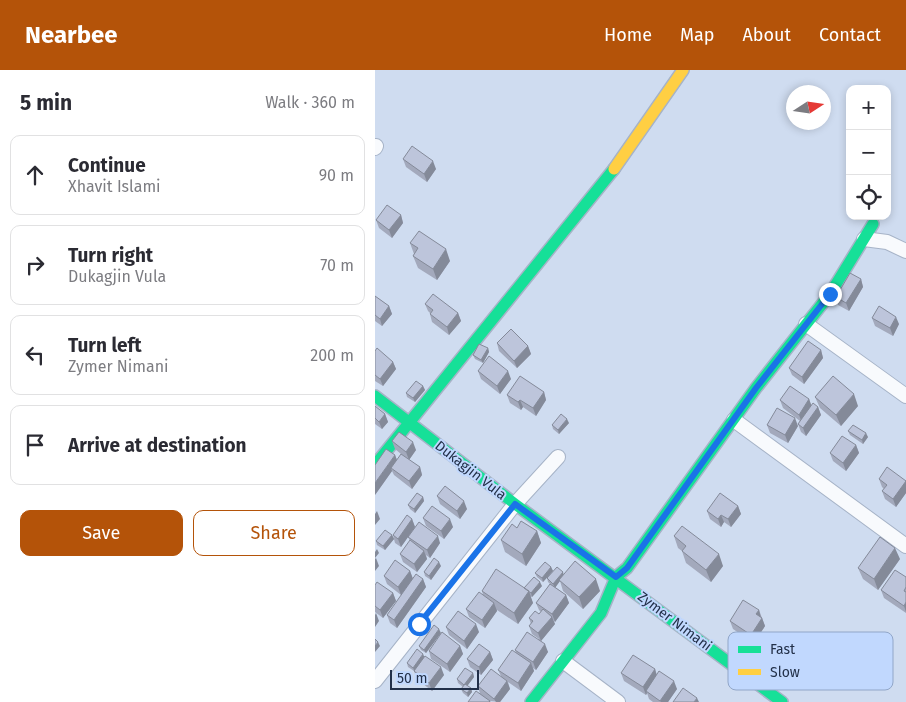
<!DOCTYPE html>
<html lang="en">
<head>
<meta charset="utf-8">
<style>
  :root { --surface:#fff; --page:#f2f2f3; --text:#2b2b33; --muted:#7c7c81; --line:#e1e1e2; --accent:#b45309 }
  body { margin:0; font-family:"Fira Sans",sans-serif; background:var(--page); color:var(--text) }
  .controls { position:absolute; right:15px; top:15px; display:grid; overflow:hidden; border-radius:10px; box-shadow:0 2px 8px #0003 }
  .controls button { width:45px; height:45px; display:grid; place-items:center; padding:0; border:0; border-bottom:1px solid var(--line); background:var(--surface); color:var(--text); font:25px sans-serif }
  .compass { position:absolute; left:411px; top:15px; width:45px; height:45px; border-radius:50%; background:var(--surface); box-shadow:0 2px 8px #0003; rotate:78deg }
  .scale { position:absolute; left:15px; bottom:12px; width:89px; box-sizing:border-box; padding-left:5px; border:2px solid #223049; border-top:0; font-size:14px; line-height:18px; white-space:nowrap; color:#223049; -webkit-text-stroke:4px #c1d8fe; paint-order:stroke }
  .stop { position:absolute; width:15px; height:15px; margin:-11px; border:4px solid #1a73e8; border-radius:50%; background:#fff }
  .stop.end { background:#1a73e8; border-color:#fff; box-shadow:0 1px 5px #0008 }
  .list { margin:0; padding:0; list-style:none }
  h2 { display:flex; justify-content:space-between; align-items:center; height:65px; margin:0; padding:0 20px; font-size:21px }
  h2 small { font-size:16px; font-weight:400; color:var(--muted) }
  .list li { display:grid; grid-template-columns:32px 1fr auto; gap:15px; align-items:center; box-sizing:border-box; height:80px; margin:0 10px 10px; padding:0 10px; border:1px solid var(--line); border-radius:10px }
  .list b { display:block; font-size:19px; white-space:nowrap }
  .list p { margin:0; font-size:16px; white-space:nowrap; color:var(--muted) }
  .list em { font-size:16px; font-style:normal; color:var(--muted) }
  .actions { display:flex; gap:10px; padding:15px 20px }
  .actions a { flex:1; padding:11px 0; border:1px solid var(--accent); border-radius:10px; text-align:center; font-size:18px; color:var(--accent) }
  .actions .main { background:var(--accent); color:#fff }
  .icon { flex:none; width:28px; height:28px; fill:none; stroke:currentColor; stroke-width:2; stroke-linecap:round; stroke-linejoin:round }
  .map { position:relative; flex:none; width:531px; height:632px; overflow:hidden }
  header { display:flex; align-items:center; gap:30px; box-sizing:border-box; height:70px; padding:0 25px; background:var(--accent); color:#fff }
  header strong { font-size:24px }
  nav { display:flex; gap:28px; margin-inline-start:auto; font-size:18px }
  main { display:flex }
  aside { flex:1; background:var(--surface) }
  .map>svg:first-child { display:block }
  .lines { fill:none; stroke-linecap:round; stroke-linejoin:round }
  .street-casing { stroke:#a6b3c7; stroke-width:16 }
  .fast-casing { stroke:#a6b3c7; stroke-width:14 }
  .slow-casing { stroke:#a6b3c7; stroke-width:14 }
  .street { stroke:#f8fafd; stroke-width:14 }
  .fast { stroke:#16e098; stroke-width:11 }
  .slow { stroke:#ffcf43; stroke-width:11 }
  .wall { fill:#a3a9bc }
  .shaded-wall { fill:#848a99 }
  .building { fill:#bdc5db; stroke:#848a99 }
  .route { stroke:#1a73e8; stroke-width:6 }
  .labels { text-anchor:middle; stroke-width:4; stroke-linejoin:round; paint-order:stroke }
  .street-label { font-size:14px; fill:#223049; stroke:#c1d8fe }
  .key { fill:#c1d8fe; stroke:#91a6c8; stroke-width:1 }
  .key-label { font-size:14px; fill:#223049 }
</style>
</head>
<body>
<header>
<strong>Nearbee</strong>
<nav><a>Home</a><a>Map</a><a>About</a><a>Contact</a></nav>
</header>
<main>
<aside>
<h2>5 min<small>Walk · 360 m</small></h2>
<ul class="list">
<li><svg class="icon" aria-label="ahead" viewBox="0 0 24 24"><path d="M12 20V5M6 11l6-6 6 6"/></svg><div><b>Continue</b><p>Xhavit Islami</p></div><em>90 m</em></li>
<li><svg class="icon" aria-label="right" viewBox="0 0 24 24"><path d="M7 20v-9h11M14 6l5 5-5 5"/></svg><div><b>Turn right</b><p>Dukagjin Vula</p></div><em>70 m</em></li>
<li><svg class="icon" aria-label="left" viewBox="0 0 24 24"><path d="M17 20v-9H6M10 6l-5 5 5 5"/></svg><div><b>Turn left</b><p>Zymer Nimani</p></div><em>200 m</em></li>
<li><svg class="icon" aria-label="arrive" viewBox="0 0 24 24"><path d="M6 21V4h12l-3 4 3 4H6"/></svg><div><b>Arrive at destination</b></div></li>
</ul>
<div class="actions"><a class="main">Save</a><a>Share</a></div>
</aside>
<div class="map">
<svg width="531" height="632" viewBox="0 0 531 632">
  <rect width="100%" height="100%" fill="#cfdcf0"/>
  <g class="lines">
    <defs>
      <path id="street" d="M0 78 1 76
        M489 169 512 172 531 181
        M431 254 531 326
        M359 350 531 476
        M188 591 243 632
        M0 611 140 434 183 387"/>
      <path id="fast" d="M0 326 140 434 407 632
        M0 395 239 99
        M156 632 226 543 241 507 252 498 381 318 455 224 498 154"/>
      <path id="slow" d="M239 99 308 0"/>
    </defs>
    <use href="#street" class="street-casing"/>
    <use href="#fast" class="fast-casing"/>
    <use href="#slow" class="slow-casing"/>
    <use href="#street" class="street"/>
    <use href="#fast" class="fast"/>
    <use href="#slow" class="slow"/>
  </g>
  <path class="wall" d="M28 89 61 99 52 112 31 97Z
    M26 145 28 153 17 168 4 158 1 150Z
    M35 173 75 191 62 210 43 198 38 186 39 184Z
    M486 209 488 217 474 241 463 235 461 227Z
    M0 226 14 236 17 244 7 256 0 251Z
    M50 234 83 243 86 251 74 265 57 252 55 244V243L53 241Z
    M497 248 524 254 518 266 500 256Z
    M122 273 153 276 156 284 142 298 124 281Z
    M113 278 114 282 108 293 100 289 98 285Z
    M446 280 448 288 429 314 417 305 414 298Z
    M0 281 18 292 21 299 8 316 0 311Z
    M103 301 136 309 125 324 106 309Z
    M48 316 50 320 40 332 32 327 31 323Z
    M169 322 171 330 161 346 148 337 146 340 135 333 132 325Z
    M440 327 483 336 466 356 445 338Z
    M434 329 436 335 443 337 446 345 431 366 426 362 423 354 425 351 408 338 405 330Z
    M0 336 10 344 13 352 7 359 0 354Z
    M194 353 184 364 178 359 177 355Z
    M392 355 423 356 413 373 395 363Z
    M473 361 493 367 488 374 475 365Z
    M17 371 41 380 34 390 45 397 47 405 37 419 19 405 17 401 0 425 20 385 22 390 26 384 20 379Z
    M481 375 484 383 471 401 458 391 455 383Z
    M504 409 531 411V423L521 437 510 429 507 421 509 419 507 417Z
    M62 426 92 439 85 449 65 434Z
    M48 427 49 431 40 443 35 439 33 435Z
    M363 436 366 444 356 457 349 452 346 457 335 449 332 441Z
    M48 448 78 457 69 469 51 456Z
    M37 449 40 457 65 473 55 488 51 485 52 489 42 502 28 492 25 484 35 471 33 467 26 477 20 473 18 465Z
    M142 458 162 461 166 473 151 496 130 482 126 470Z
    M17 465 19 469 10 480 2 475 1 471Z
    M299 466 348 496 336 512 311 493 307 481 303 478Z
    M525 489 503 520 488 509 483 498Z
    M66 496 56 510 50 506 49 502Z
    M176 497 178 501 168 512 162 507 160 503Z
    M35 501 38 509 26 525 12 514 9 506Z
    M189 505 225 521 208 539 188 521 185 511 180 517 191 525 194 533 180 552 178 550 180 554 166 571 173 582 161 600 158 598 159 601 146 621 133 612 135 619 125 632 115 631 116 632H93L105 624 103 616 126 606 123 600 141 583 140 580 164 569 157 564 154 556 156 554 154 548 164 544 166 542 164 540 161 533 175 514 173 512 172 508Z
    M531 507V543L509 528 506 520Z
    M48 509 51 517 22 558 15 553 12 545Z
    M0 515 18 523 21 531 8 548 0 542Z
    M167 516 157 527 155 526 158 533 143 554 122 540V541L110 558 94 547 91 539 108 525 107 521 150 518Z
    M384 540 390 556 379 573 358 559 355 551Z
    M71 557 104 562 92 579 74 565Z
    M66 563 51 583 46 580 44 576Z
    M85 576 88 584 75 602 56 589 54 581Z
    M115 582 118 590 106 605 95 597 92 589Z
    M49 587 69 605 57 621 42 609 39 601 33 597 32 593Z
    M280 599 282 605 302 619 293 632H278L274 629 272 623 271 625 249 611 246 603Z
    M98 603 99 607 92 616 96 618 97 622 93 627 88 623 86 619 88 617 83 613 82 609Z"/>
  <path class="shaded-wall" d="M58 91 61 99 52 112 49 104Z
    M26 145 28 153 17 168 14 160Z
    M71 179 75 191 62 210 58 199Z
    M486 209 488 217 474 241 471 233Z
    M14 236 17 244 7 256 5 249Z
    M83 243 86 251 74 265 72 257Z
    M521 247 524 254 518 266 515 258Z
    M153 276 156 284 142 298 139 291Z
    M113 278 114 282 108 293 106 290Z
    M446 280 448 288 429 314 427 307Z
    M18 292 21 299 8 316 5 309Z
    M133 301 136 309 125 324 122 316Z
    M48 316 50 320 40 332 38 328Z
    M169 322 171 330 161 346 158 338Z
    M479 324 483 336 466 356 461 345Z
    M434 329 437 337 427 353 424 345Z
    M145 330 148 337 146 340 143 332Z
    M443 337 446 345 431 366 428 358Z
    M10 344 13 352 7 359 4 352Z
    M420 348 423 356 413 373 410 365Z
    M192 349 194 353 184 364 183 360Z
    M491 363 493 367 488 374 487 370Z
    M38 372 41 380 34 390 31 382Z
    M481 375 484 383 471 401 468 393Z
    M20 385 23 393 16 398 17 401 0 425V413Z
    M45 397 47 405 37 419 34 411Z
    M531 411V423L521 437 518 429Z
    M48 427 49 431 40 443 39 439Z
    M89 431 92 439 85 449 82 441Z
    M363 436 366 444 356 457 353 449Z
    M2 441 5 449 0 455V444Z
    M346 445 349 452 346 457 343 449Z
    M37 449 40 457 26 477 23 469Z
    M75 449 78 457 69 469 66 461Z
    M162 461 166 473 151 496 147 484Z
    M17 465 19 469 10 480 8 476Z
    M63 466 65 473 55 488 52 480Z
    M520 478 525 489 503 520 499 509Z
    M2 479 4 483 0 488V482Z
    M49 481 52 489 42 502 39 494Z
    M344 484 348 496 336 512 331 500Z
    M1 488 4 496 0 501V489Z
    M64 492 66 496 56 510 54 506Z
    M176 497 178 501 168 512 167 508Z
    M35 501 38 509 26 525 23 517Z
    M188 502 189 506 184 510 185 511 180 518 178 514Z
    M48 509 51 517 22 558 19 550Z
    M221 509 225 521 208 539 204 527Z
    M165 512 167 516 157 527 156 523Z
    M154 521 158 533 143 554 139 543Z
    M18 523 21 531 8 548 5 540Z
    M191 525 194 533 180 552 177 544Z
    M531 532V542L529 536Z
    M119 533 122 541 110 558 107 550Z
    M384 540 386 548 381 544Z
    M1 543 4 551 0 557V545Z
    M177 547 180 554 166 571 163 563Z
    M387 548 390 556 379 573 376 565Z
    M101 554 104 562 92 579 89 571Z
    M64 559 66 563 51 583 49 580Z
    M3 572 5 576 0 582V576Z
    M170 574 173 582 161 600 158 592Z
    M85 576 88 584 75 602 72 594Z
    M115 582 118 590 106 605 104 597Z
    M48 584 50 588 40 602 38 598Z
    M156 593 159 601 146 621 143 613Z
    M66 597 69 605 57 621 54 613Z
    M280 599 282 607 271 621 272 623 271 625 268 617Z
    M98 603 99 607 90 619 89 615Z
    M132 611 135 619 125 632H121L119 629Z
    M299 611 302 619 293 632H286L285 631Z
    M96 618 97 622 93 627 92 623Z
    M322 628 324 632H319Z"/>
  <path class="building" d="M37 76 58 91 49 104 28 89Z
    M12 135 26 145 14 160 1 150Z
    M44 161 71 179 58 199 38 186 43 178 35 173Z
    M475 203 486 209 471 233 461 227Z
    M58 224 83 243 72 257 55 244 58 240 50 234Z
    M0 226 14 236 5 249 0 245Z
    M504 236 521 247 515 258 497 248Z
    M136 259 153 276 139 291 122 273Z
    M433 271 446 280 427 307 414 298Z
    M104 274 113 278 106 290 98 285Z
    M2 278 18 292 5 309 0 305V281Z
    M114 286 133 301 122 316 103 301Z
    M145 306 169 322 158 338 145 330 143 332 132 325Z
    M458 306 479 324 461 345 440 327Z
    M41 311 48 316 38 328 31 323Z
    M415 316 434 329 424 345 405 330Z
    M438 333 443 337 428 358 423 354Z
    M0 336 10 344 4 352 0 348Z
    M402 338 420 348 410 365 392 355Z
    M186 344 192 349 183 360 177 355Z
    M478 355 491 363 487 370 473 361Z
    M24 362 38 372 31 382 17 371Z
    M467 366 481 375 468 393 455 383Z
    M11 379 20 385 0 413V395Z
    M26 384 45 397 34 411 16 398Z
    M512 397 531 411 518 429 507 421 512 415 504 409Z
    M70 416 89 431 82 441 62 426Z
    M42 423 48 427 39 439 33 435Z
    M345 423 363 436 353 449 346 445 343 449 332 441Z
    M57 436 75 449 66 461 48 448Z
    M32 445 37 449 23 469 18 465Z
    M146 451 162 461 147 484 126 470 137 454 142 458Z
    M44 452 63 466 52 480 33 467Z
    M307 456 344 484 331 500 307 481 311 476 299 466Z
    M10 460 17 465 8 476 1 471Z
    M505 467 520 478 499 509 483 498Z
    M35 470 49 481 39 494 25 484Z
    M59 488 64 492 54 506 49 502Z
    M20 490 35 501 23 517 9 506Z
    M200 491 221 509 204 527 184 510Z
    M170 492 176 497 167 508 160 503Z
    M182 497 188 502 178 514 172 508Z
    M121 499 154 521 139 543 107 521Z
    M520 500 531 507V517L529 521 531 522V532L529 536 506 520Z
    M41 504 48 509 19 550 12 545Z
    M159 507 165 512 156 523 149 518Z
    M2 512 18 523 5 540 0 536V515Z
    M175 514 191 525 177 544 161 533Z
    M104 522 119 533 107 550 91 539Z
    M368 530 384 540 381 544 387 548 376 565 355 551Z
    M168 539 177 547 163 563 154 556 158 551 154 548 160 541 164 544Z
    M83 541 101 554 89 571 71 557Z
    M59 555 64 559 49 580 44 576Z
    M67 562 85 576 72 594 54 581Z
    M152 562 170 574 158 592 140 580Z
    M0 569 3 572 0 576Z
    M104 574 115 582 104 597 92 589Z
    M42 579 48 584 38 598 32 593Z
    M137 580 156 593 143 613 123 600Z
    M258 585 280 599 268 617 246 603Z
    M50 586 66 597 54 613 39 601Z
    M90 598 98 603 89 615 82 609Z
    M116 599 132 611 119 629 103 616Z
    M284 601 299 611 285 631 271 621Z
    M90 614 96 618 92 623 86 619Z
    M308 618 322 628 319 632H298Z
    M101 621 115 631 114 632H93Z"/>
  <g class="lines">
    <path class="route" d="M44 554 140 434 241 507 252 498 381 318 455 224"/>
  </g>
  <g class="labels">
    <g class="street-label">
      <text transform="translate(96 400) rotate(38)" y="5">Dukagjin Vula</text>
      <text transform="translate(300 551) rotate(37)" y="5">Zymer Nimani</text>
    </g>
  </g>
  <rect x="353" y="562" width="165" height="58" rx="8" class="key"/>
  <rect x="363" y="576" width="23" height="7" fill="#16e098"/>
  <rect x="363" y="599" width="23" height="6" fill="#ffcf43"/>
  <g class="key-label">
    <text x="395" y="584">Fast</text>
    <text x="395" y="607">Slow</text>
  </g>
</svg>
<div class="controls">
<button>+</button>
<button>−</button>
<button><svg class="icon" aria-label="locate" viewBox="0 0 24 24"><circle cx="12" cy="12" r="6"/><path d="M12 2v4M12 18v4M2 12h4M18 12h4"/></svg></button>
</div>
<svg class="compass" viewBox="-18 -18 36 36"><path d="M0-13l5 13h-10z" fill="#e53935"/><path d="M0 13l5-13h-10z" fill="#7c7c81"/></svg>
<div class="scale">50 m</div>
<div class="stop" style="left:44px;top:554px"></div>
<div class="stop end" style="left:455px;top:224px"></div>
</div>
</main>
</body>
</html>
